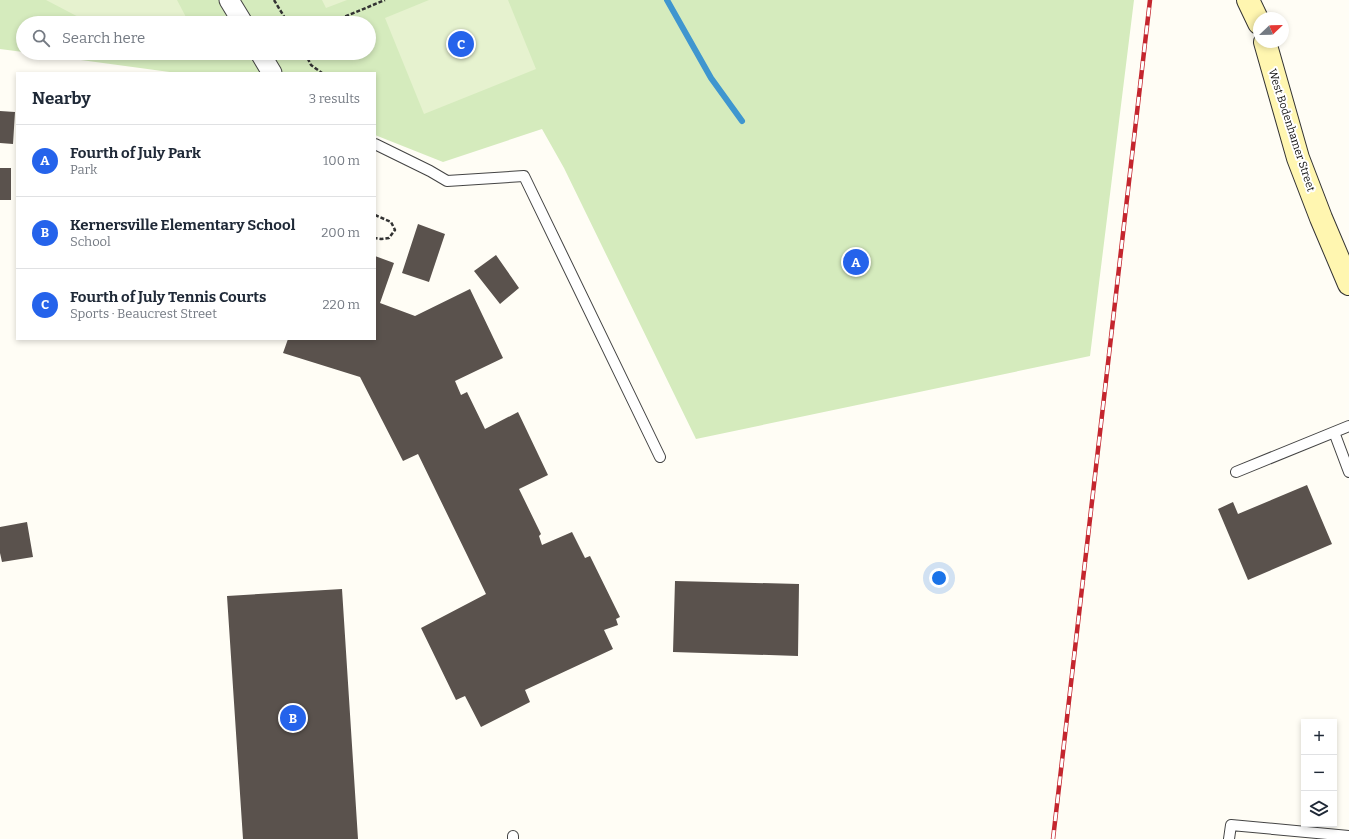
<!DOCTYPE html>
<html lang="en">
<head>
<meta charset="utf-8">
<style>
  :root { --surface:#fff; --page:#f2f2f3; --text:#1f2937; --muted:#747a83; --line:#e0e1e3; --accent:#2563eb }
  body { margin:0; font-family:Bitter,serif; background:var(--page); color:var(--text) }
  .controls { position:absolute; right:12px; bottom:12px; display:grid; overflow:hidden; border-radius:0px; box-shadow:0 2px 6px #0003 }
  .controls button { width:36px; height:36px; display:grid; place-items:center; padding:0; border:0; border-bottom:1px solid var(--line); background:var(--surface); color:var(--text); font:20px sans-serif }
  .compass { position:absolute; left:1253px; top:12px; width:36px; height:36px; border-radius:50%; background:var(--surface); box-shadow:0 2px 6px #0003; rotate:67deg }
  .you { position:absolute; left:939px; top:578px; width:14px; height:14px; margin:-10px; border:3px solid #fff; border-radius:50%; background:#1a73e8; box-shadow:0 0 0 6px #1a73e833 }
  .badge { display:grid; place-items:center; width:26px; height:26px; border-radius:50%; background:var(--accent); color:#fff; font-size:13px; font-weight:700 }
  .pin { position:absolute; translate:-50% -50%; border:2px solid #fff; box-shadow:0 1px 4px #0006 }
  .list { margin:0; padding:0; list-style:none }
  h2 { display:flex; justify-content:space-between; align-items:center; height:52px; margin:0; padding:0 16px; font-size:17px }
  h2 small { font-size:13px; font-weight:400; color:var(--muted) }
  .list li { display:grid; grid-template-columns:26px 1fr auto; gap:12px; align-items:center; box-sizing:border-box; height:72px; padding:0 16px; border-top:1px solid var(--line) }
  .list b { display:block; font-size:15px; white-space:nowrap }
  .list p { margin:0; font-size:13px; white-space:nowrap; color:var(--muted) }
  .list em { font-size:13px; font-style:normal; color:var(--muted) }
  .icon { flex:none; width:22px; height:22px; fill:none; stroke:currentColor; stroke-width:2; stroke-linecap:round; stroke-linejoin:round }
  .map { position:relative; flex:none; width:1349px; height:839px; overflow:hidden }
  .search { position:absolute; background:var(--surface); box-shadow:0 2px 6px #0003; left:16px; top:16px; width:360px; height:44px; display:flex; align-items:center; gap:10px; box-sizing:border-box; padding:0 14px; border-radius:22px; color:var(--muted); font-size:15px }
  .panel { position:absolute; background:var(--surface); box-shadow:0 2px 6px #0003; left:16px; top:72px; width:360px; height:268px; border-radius:0px }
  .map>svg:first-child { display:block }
  .green { fill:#d5ebbd }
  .pitch { fill:#e6f2cf }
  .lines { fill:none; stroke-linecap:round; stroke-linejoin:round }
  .stream { stroke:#3f96cf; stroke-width:6 }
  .building { fill:#5a524d }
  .service-casing { stroke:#444; stroke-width:12 }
  .minor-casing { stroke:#444; stroke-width:21 }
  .secondary-casing { stroke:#333; stroke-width:24 }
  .path { stroke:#333; stroke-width:2.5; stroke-dasharray:4 2; stroke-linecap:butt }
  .service { stroke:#fff; stroke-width:10 }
  .minor { stroke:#fff; stroke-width:19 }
  .secondary { stroke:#fff6b0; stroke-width:22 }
  .rail-casing { stroke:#c4262e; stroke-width:4.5 }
  .rail { stroke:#fff; stroke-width:3; stroke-dasharray:9; stroke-linecap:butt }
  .labels { text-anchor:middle; stroke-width:4; stroke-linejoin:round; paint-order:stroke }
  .street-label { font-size:11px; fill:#111; stroke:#fff }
</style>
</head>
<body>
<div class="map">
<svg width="1349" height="839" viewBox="0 0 1349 839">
  <rect width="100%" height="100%" fill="#fffdf5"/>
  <path class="green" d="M0 0H1134L1090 356 696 439 564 168 542 129 443 162 375 135V73H177L29 53H369V23H23V52L0 49Z"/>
  <path class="pitch" d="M46 0H177L187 19 159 23H90Z
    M322 0H347L326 8Z
    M429 0H508L536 69 424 114 385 18Z"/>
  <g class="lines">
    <path class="stream" d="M667 0 711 78 742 121"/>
  </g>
  <path class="building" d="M0 111 15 112 13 144 0 143Z
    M0 168H11V200H0Z
    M418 224 445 234 429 282 402 273Z
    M496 255 519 288 500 304 474 271Z
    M375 256 394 263 380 303 415 316 470 289 503 358 455 381 461 395 467 392 485 429 518 412 548 475 519 489 541 534 539 536 542 545 572 532 585 558 590 556 620 617 616 619 618 625 604 630 613 649 525 690 530 702 481 727 465 696 456 700 421 628 486 594 418 454 403 461 360 377 283 353 288 339H375Z
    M1307 485 1332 544 1248 580 1218 509 1233 502 1238 514Z
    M27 522 33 557 2 562 0 553V527Z
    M675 581 799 584 798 656 673 652Z
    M342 589 358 839H243L227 596Z"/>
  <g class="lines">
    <defs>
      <path id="service" d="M375 144 430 171 447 181 524 176 660 457
        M1334 432 1349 472
        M1236 472 1349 426
        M513 839V836
        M1229 839 1231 825 1349 836"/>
      <path id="minor" d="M229 0 243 23
        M260 53 272 73"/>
      <path id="secondary" d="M1248 0 1259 23
        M1265 42 1298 158 1321 218 1349 284"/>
    </defs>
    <use href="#service" class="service-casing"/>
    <use href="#minor" class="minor-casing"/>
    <use href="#secondary" class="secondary-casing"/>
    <path class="path" d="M274 0 288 23
      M316 23 344 17 385 0
      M305 53 311 65 322 73
      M375 215 391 222 395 230 389 238 381 239 375 238"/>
    <use href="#service" class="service"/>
    <use href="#minor" class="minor"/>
    <use href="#secondary" class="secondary"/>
    <defs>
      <path id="rail" d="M1053 839 1150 0"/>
    </defs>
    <use href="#rail" class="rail-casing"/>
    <use href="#rail" class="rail"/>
  </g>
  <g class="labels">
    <g class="street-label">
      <text transform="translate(1292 130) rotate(72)" y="4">West Bodenhamer Street</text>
    </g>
  </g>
</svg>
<div class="controls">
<button>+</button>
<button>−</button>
<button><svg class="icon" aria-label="layers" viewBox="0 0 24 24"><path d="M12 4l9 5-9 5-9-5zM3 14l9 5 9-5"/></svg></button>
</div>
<svg class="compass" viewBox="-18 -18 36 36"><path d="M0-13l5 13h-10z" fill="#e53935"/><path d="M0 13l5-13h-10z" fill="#747a83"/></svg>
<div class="you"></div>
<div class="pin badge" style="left:856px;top:262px">A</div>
<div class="pin badge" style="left:293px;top:718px">B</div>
<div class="pin badge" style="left:461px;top:44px">C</div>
<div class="search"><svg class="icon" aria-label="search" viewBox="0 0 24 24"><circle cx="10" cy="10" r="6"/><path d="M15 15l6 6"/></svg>Search here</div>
<section class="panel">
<h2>Nearby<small>3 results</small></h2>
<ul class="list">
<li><span class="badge">A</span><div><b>Fourth of July Park</b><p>Park</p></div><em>100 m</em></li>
<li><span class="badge">B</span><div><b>Kernersville Elementary School</b><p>School</p></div><em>200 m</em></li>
<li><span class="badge">C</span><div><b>Fourth of July Tennis Courts</b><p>Sports · Beaucrest Street</p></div><em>220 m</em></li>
</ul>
</section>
</div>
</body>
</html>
